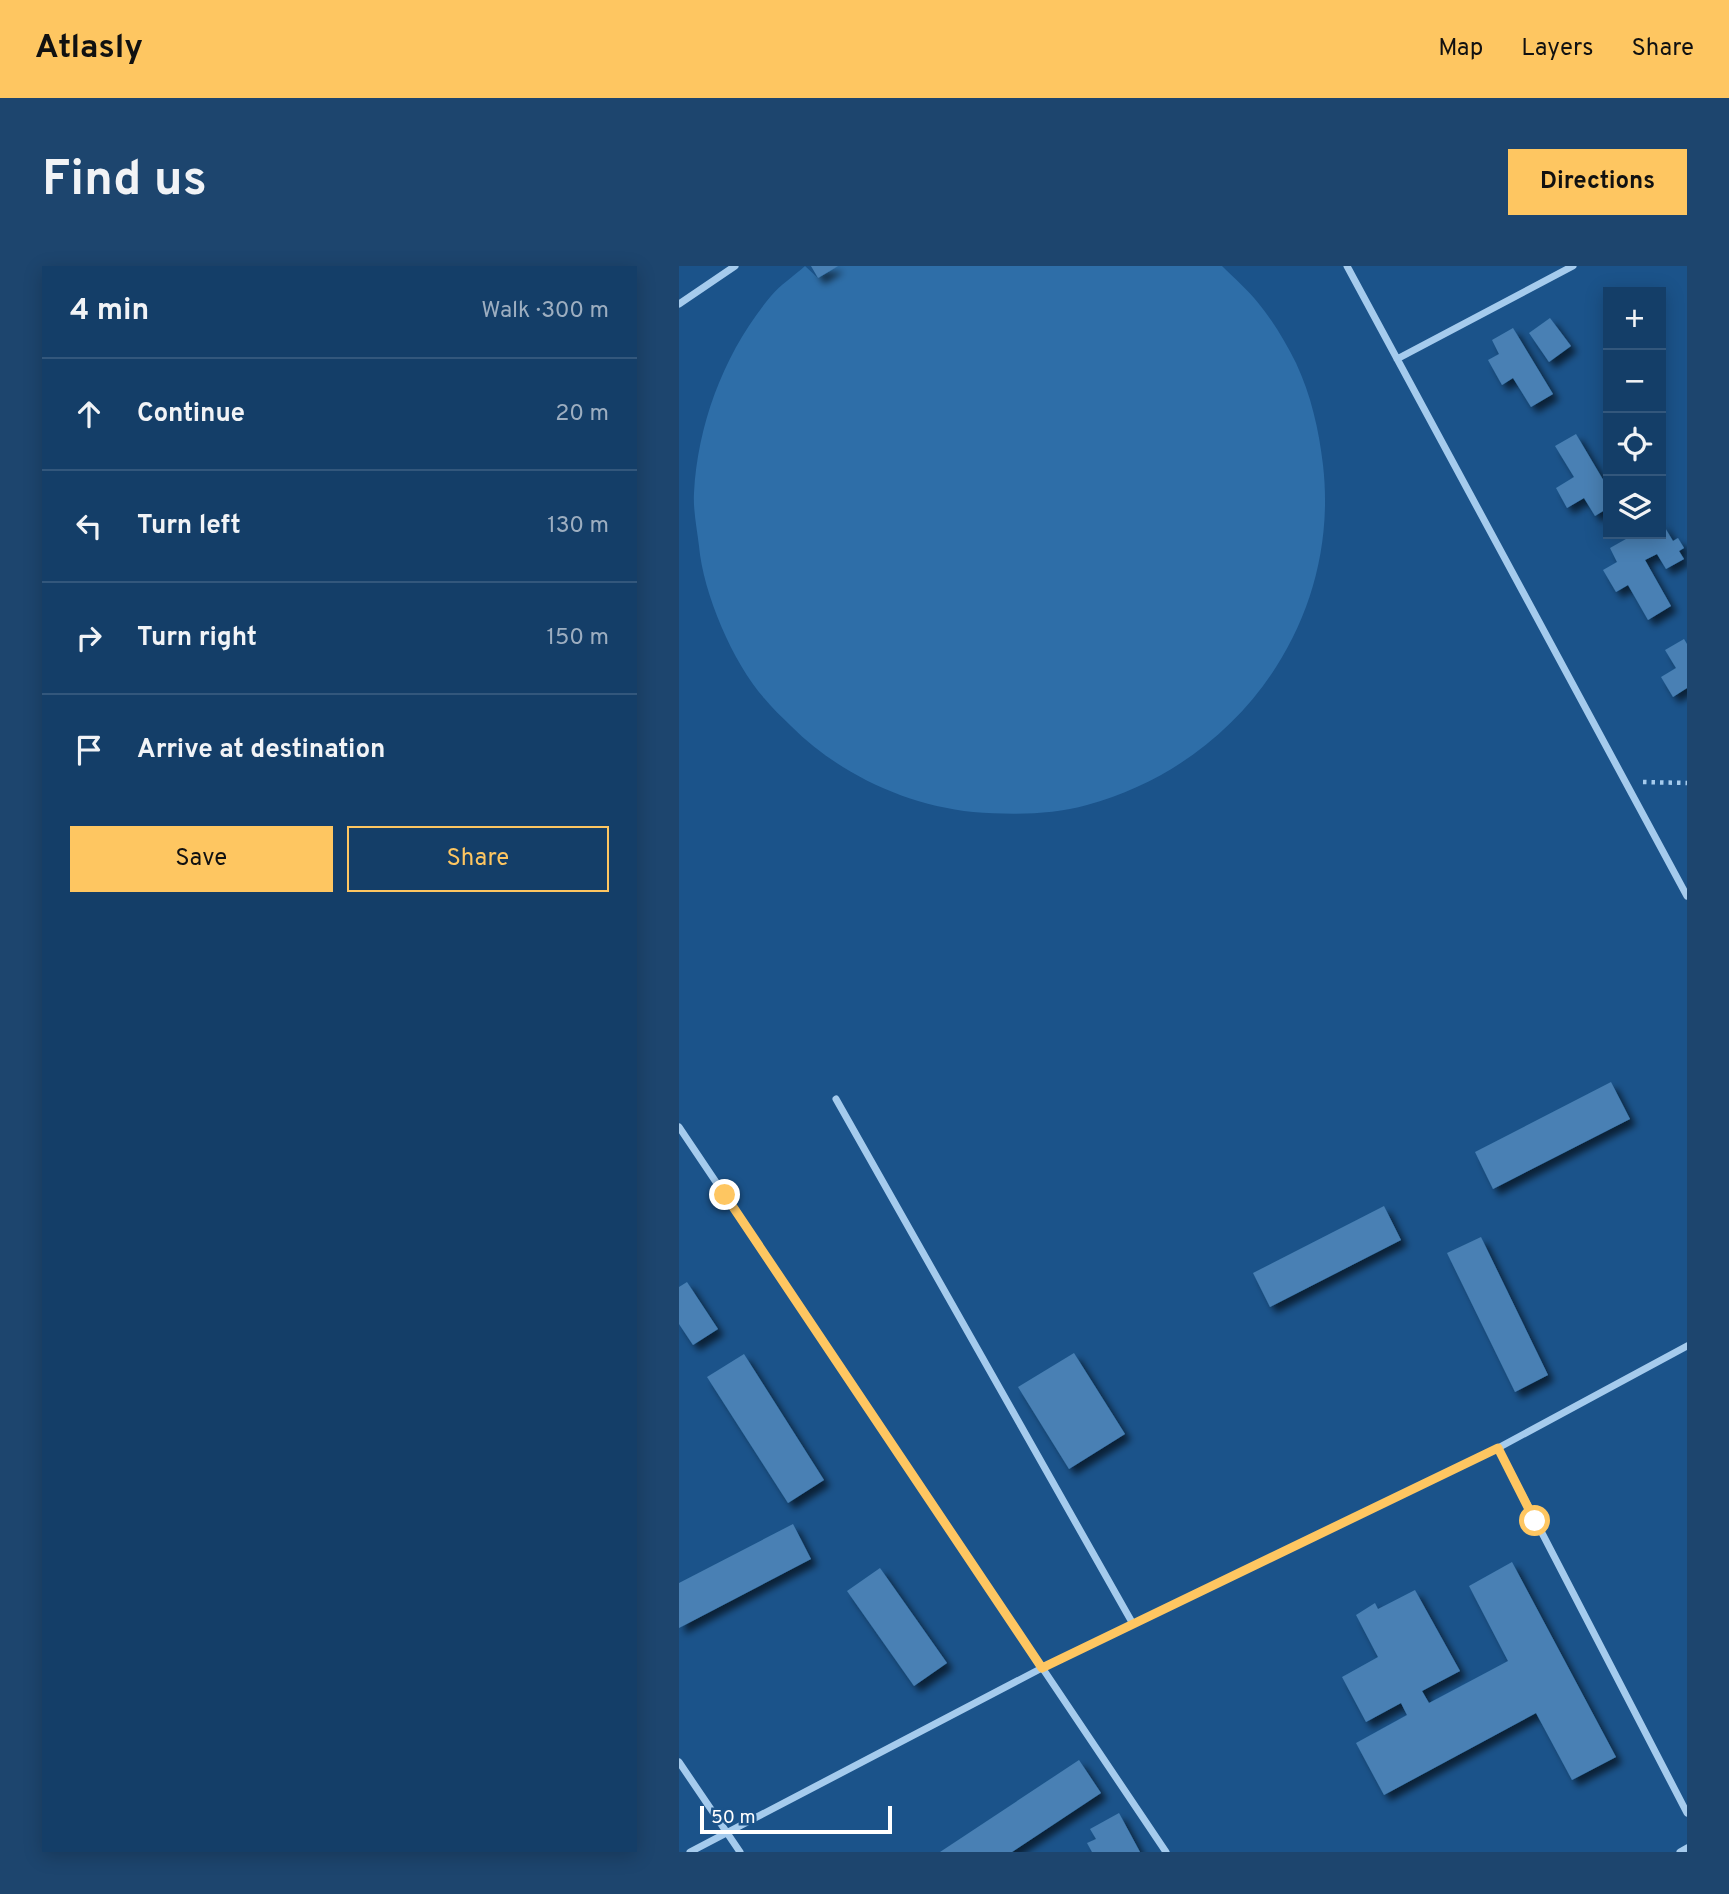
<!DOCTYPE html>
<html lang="en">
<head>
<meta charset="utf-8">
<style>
  :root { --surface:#143e68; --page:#1d456e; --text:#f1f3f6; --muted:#9daec0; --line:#33577c; --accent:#fec661 }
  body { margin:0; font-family:Overpass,sans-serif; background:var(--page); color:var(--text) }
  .controls { position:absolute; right:21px; top:21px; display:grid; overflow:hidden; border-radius:0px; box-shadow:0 4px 18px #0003 }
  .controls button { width:63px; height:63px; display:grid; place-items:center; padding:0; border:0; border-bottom:2px solid var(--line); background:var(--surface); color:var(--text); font:35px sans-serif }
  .scale { position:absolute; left:21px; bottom:18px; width:192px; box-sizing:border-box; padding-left:7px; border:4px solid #fff; border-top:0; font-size:19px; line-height:24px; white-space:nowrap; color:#fff; -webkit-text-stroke:5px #1b538a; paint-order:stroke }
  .stop { position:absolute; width:21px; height:21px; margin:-16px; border:5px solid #fec661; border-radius:50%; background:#fff }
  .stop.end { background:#fec661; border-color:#fff; box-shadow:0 2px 7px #0008 }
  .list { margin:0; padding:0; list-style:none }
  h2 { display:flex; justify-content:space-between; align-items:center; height:91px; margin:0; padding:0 28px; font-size:30px }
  h2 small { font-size:23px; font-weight:400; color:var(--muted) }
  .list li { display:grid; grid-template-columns:46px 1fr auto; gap:21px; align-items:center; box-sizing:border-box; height:112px; padding:0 28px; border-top:2px solid var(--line) }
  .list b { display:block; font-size:26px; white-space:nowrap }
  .list em { font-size:23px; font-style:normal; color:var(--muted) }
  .actions { display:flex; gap:14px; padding:21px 28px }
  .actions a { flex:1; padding:16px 0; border:2px solid var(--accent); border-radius:0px; text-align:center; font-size:24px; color:var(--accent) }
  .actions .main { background:var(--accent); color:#111 }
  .icon { flex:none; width:38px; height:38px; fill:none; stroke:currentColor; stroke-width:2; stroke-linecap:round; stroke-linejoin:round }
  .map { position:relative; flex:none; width:1008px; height:1586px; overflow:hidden; border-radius:0px }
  header { display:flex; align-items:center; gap:42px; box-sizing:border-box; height:98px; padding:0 35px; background:var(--accent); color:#111 }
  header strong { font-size:33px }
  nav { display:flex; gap:38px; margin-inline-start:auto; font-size:24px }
  .intro { display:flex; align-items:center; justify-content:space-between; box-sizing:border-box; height:168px; padding:0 42px }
  h1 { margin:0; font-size:49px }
  .button { padding:18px 32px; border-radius:0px; background:var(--accent); color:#111; font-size:24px; font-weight:700 }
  main { display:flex; gap:42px; padding:0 42px }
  aside { flex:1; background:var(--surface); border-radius:0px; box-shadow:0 4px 18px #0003 }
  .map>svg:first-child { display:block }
  .green { fill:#2e6ea8 }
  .building { fill:#4880b4; filter:url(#shadow) }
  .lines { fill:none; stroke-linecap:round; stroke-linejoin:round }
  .path { stroke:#a5cbed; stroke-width:4.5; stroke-dasharray:3.5 5; stroke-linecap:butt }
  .street { stroke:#a5cbed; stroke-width:7 }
  .route { stroke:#fec661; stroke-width:9 }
</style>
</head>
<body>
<header>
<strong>Atlasly</strong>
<nav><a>Map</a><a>Layers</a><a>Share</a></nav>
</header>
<div class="intro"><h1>Find us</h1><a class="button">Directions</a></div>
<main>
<aside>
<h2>4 min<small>Walk · 300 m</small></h2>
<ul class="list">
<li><svg class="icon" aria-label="ahead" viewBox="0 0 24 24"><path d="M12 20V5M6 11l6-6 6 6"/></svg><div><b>Continue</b></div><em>20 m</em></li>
<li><svg class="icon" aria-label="left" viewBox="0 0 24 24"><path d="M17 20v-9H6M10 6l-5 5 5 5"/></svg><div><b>Turn left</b></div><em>130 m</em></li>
<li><svg class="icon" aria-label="right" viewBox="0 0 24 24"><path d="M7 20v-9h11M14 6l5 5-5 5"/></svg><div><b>Turn right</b></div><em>150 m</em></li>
<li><svg class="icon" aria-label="arrive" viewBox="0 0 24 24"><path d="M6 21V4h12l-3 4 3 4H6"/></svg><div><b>Arrive at destination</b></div></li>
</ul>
<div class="actions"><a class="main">Save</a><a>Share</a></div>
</aside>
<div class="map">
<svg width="1008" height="1586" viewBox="0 0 1008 1586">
  <defs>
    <filter id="shadow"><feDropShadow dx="6" dy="6" stdDeviation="3.5" flood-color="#0009"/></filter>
  </defs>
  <rect width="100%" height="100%" fill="#1b538a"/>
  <path class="green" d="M126 0 139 12 156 0H543C555 12 569 24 580 38 594 55 607 77 617 97 632 129 640 164 644 199 662 356 559 498 408 539 372 549 332 549 294 546 227 539 160 508 112 460 103 451 93 442 85 432 54 397 24 327 20 280 18 263 14 244 15 227 19 156 46 85 92 30 101 19 115 10 126 0Z"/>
  <path class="building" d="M132 0H159L139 12Z
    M871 52 892 80 870 96 850 67Z
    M834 62 874 128 852 141 834 112 823 119 809 94 820 88 813 74Z
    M897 168 929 222V242L916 250 905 232 888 242 877 222 895 211 876 180Z
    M982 255 994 275 999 272 1005 282 1000 285 1005 293 987 303 978 288 966 294 992 340 969 354 949 319 937 326 924 304 938 296 931 282 954 269 956 272 963 268H982Z
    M1005 373 1008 378V422L994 431 982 411 997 402 986 384Z
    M932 816 951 853 814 923 796 886Z
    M705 940 722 974 591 1041 574 1007Z
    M802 971 869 1109 836 1126 768 987Z
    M8 1016 39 1063 14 1079 0 1058V1021Z
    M395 1087 446 1168 390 1203 339 1121Z
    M65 1088 145 1214 109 1237 28 1111Z
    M114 1258 132 1293 0 1362V1317Z
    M833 1296 937 1491 893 1514 857 1447 705 1529 677 1477 728 1449 722 1437 687 1456 663 1411 699 1391 677 1349 696 1337 699 1343 736 1324 781 1405 743 1425 750 1437 829 1395 790 1320Z
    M201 1302 268 1397 235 1420 168 1325Z
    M400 1494 422 1527 333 1586H261Z
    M440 1547 461 1586H413L408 1577 417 1573 411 1563Z"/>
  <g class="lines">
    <path class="path" d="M964 516 1008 517"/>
    <path class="street" d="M668 0 1008 630
      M0 38 56 0
      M718 93 894 0
      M157 833 454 1358
      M0 861 487 1586
      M819 1182 1008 1547
      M0 1496 61 1586
      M11 1586 363 1402 819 1182 1008 1080
      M1001 1586 1008 1582"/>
  </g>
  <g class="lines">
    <path class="route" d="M46 929 363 1402 819 1182 856 1255"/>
  </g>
</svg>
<div class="controls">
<button>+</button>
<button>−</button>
<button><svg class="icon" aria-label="locate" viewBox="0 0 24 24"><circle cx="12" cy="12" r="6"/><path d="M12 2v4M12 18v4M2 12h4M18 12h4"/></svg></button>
<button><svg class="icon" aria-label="layers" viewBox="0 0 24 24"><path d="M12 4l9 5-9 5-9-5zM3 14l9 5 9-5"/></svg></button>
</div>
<div class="scale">50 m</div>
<div class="stop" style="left:856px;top:1255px"></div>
<div class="stop end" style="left:46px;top:929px"></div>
</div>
</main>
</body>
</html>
